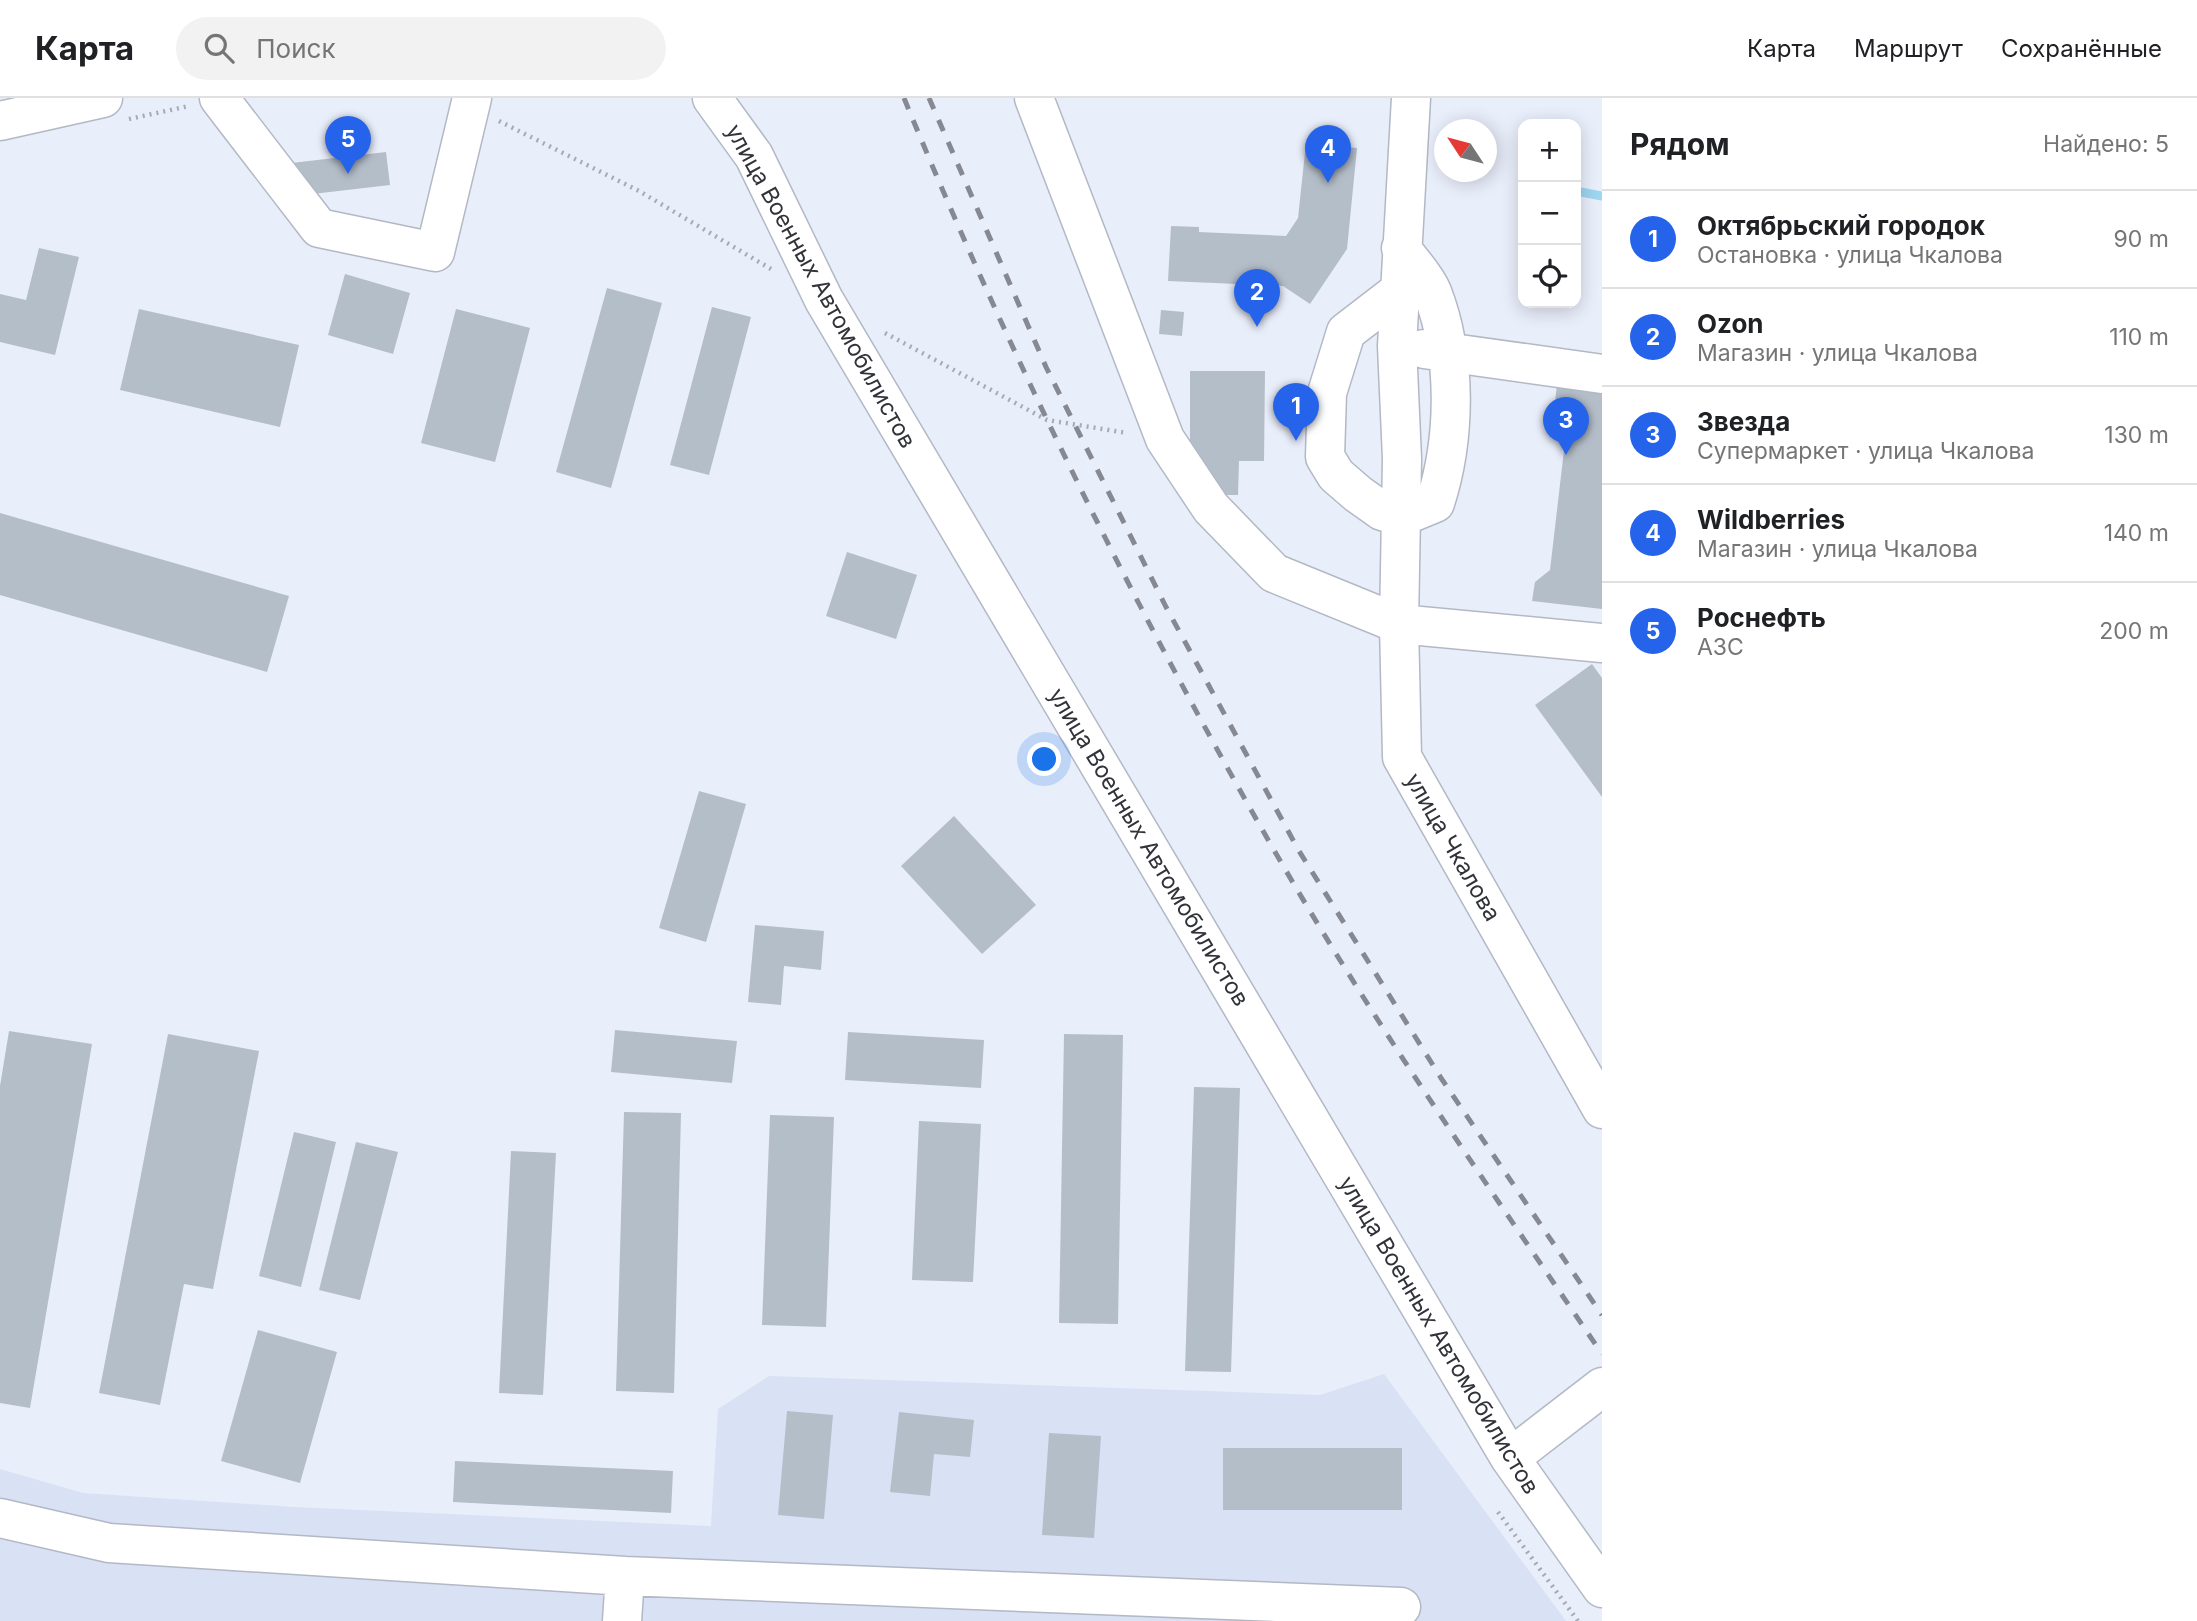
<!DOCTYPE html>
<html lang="ru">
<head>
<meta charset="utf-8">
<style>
  :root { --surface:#fff; --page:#f2f2f2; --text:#202124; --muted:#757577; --line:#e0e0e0; --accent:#2563eb }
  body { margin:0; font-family:Inter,sans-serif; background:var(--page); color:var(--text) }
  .controls { position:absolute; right:21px; top:21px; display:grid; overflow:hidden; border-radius:14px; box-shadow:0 4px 18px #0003 }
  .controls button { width:63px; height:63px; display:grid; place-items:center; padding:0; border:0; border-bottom:2px solid var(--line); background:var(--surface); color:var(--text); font:35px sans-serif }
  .compass { position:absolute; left:1434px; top:21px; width:63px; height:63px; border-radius:50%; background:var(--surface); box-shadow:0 4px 18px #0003; rotate:306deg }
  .you { position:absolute; left:1045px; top:662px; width:24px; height:24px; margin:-18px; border:5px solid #fff; border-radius:50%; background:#1a73e8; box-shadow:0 0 0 10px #1a73e833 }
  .badge { display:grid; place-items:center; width:46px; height:46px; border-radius:50%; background:var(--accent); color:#fff; font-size:23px; font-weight:700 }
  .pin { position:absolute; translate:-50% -58px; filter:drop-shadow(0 2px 4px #0008) }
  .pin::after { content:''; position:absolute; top:37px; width:24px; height:21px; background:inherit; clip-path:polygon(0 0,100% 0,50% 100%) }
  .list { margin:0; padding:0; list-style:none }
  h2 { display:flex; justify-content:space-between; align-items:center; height:91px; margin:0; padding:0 28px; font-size:30px }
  h2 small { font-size:23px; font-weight:400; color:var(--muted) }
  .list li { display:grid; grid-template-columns:46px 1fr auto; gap:21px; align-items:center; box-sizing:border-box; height:98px; padding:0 28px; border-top:2px solid var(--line) }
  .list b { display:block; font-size:26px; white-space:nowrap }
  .list p { margin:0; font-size:23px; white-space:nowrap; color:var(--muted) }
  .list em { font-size:23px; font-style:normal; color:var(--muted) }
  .icon { flex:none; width:38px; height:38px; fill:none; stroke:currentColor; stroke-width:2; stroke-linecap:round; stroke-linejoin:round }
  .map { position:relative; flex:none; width:1602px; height:1523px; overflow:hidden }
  header { display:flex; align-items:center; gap:42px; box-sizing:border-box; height:98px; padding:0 35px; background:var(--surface); border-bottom:2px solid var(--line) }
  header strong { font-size:33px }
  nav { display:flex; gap:38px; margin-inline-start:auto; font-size:24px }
  .search { width:490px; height:63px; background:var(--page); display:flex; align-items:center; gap:18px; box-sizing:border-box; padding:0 24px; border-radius:38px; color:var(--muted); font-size:26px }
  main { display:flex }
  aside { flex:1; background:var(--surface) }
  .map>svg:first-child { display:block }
  .built { fill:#d9e1f5 }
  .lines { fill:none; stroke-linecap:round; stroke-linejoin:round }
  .stream { stroke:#9dd6f0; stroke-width:9 }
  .building { fill:#b4bec9 }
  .minor-casing { stroke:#b3b8c5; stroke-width:41 }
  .path { stroke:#a6aab4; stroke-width:4.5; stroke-dasharray:2 5; stroke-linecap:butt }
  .minor { stroke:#fff; stroke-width:38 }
  .rail { stroke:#868992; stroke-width:5; stroke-dasharray:12 12; stroke-linecap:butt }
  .labels { text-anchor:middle; stroke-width:7; stroke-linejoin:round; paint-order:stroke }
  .street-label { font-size:23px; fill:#313338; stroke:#fff }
</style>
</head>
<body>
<header>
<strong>Карта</strong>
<div class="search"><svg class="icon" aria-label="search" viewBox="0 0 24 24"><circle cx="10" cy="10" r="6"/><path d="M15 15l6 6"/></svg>Поиск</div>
<nav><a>Карта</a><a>Маршрут</a><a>Сохранённые</a></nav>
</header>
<main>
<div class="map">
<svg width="1602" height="1523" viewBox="0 0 1602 1523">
  <rect width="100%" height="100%" fill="#e9eefb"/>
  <path class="built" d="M1384 1276 1566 1523H0V1371L83 1395 294 1409 711 1428 718 1311 769 1278 1320 1297Z"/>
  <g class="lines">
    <path class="stream" d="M1576 93 1602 98"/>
  </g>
  <path class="building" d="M1306 45 1357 50 1347 151 1310 206 1283 188 1168 183 1171 128 1199 129V134L1286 138 1298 120Z
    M386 54 390 87 287 99 283 66Z
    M39 150 79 159 55 257 0 244V196L26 202Z
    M345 176 410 195 393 256 328 237Z
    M607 190 662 205 611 390 556 374Z
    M712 209 751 219 709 377 670 367Z
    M139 211 299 247 280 329 120 292Z
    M456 211 530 230 495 364 421 345Z
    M1161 212 1184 214 1182 238 1159 236Z
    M1190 273H1265L1264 363H1239L1238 397H1202V359H1190Z
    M1557 286 1602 291V511L1532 503 1535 484 1550 472 1568 318 1555 304Z
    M0 415 289 498 267 574 0 497Z
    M847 454 917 477 896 541 826 518Z
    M1592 566 1602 580V699L1535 607Z
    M699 693 746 706 706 844 659 830Z
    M954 718 1036 807 982 856 901 768Z
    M755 827 824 833 821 872 784 868 781 907 748 904Z
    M615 932 737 943 732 985 611 974Z
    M9 933 92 946 30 1310 0 1305V988Z
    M848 934 984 942 981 990 845 982Z
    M168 936 259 953 213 1191 184 1186 160 1307 99 1295Z
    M1064 936 1123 937 1118 1226 1059 1225Z
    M1194 989 1240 990 1231 1274 1185 1273Z
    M624 1014 681 1015 674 1295 616 1293Z
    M770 1017 834 1019 826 1229 762 1227Z
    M919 1023 981 1026 973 1184 912 1182Z
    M294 1034 336 1044 301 1189 259 1178Z
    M356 1044 398 1054 360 1202 319 1192Z
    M511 1053 556 1055 543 1297 499 1295Z
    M258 1232 337 1254 300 1385 221 1363Z
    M787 1313 833 1317 824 1421 778 1417Z
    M899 1314 974 1322 970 1359 934 1356 930 1398 890 1394Z
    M1049 1335 1101 1338 1094 1440 1042 1437Z
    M1223 1350H1402V1412H1223Z
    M455 1363 673 1373 671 1415 453 1404Z"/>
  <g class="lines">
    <defs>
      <path id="minor" d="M219 0 319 130 435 154 472 0
        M712 0 754 58 824 202 1510 1360 1602 1490
        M1034 0 1165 341 1211 410 1274 475 1399 526 1602 545
        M1411 0 1397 248 1402 361 1399 526 1402 659 1602 1011
        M0 23 103 0
        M1398 194 1346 234 1327 295 1325 359 1336 377 1358 396 1382 413 1401 419 1435 405C1456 340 1457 258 1432 194 1426 179 1411 164 1401 150
        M1424 251 1602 276
        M1510 1360 1602 1289
        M0 1420 109 1445 625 1478 1401 1509
        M622 1523 625 1478"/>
    </defs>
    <use href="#minor" class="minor-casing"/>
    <path class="path" d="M129 21 189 8
      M499 23 639 93 771 171
      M885 235 1047 322 1127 335
      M1498 1414 1578 1523"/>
    <use href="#minor" class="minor"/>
    <path class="rail" d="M904 0C1011 261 1137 515 1278 759 1377 930 1491 1092 1602 1256
      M929 0 1046 269 1166 509 1299 753 1441 980 1602 1217"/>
  </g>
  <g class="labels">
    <g class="street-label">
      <text transform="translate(821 188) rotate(61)" y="8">улица Военных Автомобилистов</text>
      <text transform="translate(1149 749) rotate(59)" y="8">улица Военных Автомобилистов</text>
      <text transform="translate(1453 749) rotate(60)" y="8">улица Чкалова</text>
      <text transform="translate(1439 1237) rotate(59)" y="8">улица Военных Автомобилистов</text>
    </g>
  </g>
</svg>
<div class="controls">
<button>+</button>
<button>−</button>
<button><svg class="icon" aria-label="locate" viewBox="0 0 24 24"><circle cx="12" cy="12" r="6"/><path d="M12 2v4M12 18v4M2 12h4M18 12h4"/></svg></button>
</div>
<svg class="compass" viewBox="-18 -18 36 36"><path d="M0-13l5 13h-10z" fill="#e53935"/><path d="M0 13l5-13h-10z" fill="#757577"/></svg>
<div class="you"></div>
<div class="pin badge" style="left:1296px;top:343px">1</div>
<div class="pin badge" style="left:1257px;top:229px">2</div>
<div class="pin badge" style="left:1566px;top:357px">3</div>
<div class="pin badge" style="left:1328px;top:85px">4</div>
<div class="pin badge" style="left:348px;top:76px">5</div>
</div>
<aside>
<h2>Рядом<small>Найдено: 5</small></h2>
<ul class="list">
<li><span class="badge">1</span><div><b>Октябрьский городок</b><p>Остановка · улица Чкалова</p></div><em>90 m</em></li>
<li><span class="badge">2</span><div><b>Ozon</b><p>Магазин · улица Чкалова</p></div><em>110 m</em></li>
<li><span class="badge">3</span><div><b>Звезда</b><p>Супермаркет · улица Чкалова</p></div><em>130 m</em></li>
<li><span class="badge">4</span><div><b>Wildberries</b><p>Магазин · улица Чкалова</p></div><em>140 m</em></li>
<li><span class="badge">5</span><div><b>Роснефть</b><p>АЗС</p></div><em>200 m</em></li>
</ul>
</aside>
</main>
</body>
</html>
